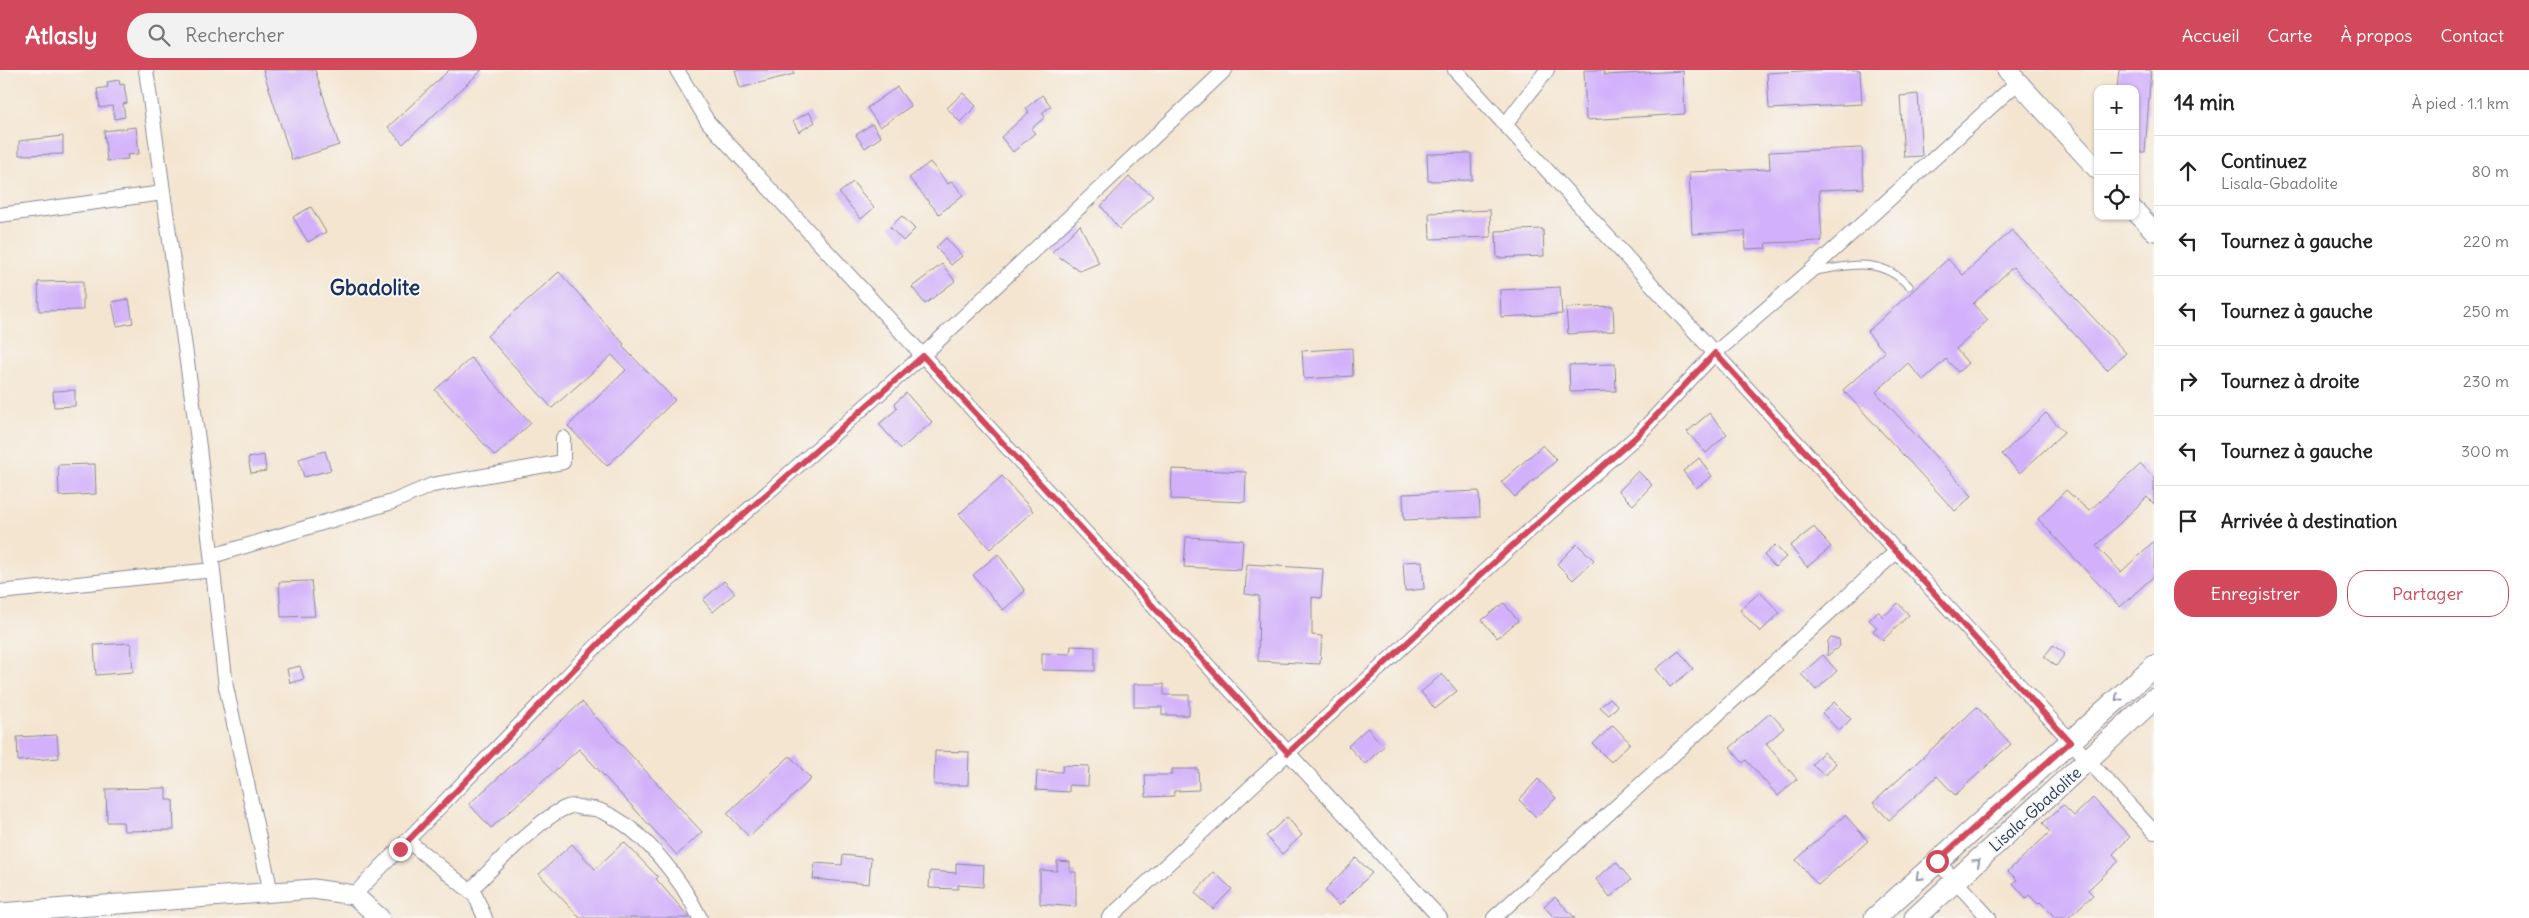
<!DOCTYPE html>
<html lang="fr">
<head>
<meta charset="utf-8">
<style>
  :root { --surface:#fff; --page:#f2f2f2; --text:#222; --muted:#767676; --line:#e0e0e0; --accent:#d1495b }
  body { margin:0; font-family:Delius,sans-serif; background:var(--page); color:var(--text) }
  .controls { position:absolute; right:15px; top:15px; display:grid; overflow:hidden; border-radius:10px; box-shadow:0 1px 4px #0004 }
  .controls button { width:45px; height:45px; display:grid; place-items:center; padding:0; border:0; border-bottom:1px solid var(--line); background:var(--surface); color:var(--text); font:25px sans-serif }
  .stop { position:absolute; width:15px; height:15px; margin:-11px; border:4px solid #d1495b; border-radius:50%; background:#fff }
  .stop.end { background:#d1495b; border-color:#fff; box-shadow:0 1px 5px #0008 }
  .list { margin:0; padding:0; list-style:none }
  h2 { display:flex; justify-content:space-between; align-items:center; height:65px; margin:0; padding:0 20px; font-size:21px }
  h2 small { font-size:16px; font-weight:400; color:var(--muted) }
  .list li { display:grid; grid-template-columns:32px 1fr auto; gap:15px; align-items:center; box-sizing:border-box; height:70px; padding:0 20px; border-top:1px solid var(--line) }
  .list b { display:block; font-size:19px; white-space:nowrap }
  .list p { margin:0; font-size:16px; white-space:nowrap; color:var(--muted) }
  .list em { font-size:16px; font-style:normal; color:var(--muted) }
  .actions { display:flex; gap:10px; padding:15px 20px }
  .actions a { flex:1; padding:11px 0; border:1px solid var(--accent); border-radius:20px; text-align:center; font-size:18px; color:var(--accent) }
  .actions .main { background:var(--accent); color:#fff }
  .icon { flex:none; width:28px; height:28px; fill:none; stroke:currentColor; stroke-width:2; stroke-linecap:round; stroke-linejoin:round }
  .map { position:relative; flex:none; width:2154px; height:848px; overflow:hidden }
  header { display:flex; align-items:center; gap:30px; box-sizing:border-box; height:70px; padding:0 25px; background:var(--accent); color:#fff }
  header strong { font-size:24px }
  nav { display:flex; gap:28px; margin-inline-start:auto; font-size:18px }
  .search { width:350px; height:45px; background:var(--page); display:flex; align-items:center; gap:12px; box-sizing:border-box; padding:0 18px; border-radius:28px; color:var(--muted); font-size:19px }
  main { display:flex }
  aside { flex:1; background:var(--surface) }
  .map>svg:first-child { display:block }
  .building { fill:#d2b1fa }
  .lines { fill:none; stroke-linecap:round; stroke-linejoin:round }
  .lane-casing { stroke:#888a97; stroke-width:9 }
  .street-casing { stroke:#888a97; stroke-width:16 }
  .secondary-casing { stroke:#888a97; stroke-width:21 }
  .primary-casing { stroke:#888a97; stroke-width:23 }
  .lane { stroke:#fff; stroke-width:7 }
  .street { stroke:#fff; stroke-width:14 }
  .secondary { stroke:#fff; stroke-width:19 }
  .primary { stroke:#fff; stroke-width:21 }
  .oneway { stroke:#8d97ae }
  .route { stroke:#d1495b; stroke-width:6 }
  .labels { text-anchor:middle; stroke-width:4; stroke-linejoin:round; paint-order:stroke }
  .street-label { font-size:16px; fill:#1b2f5e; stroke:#f6f6f2 }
  .district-label { font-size:21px; font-weight:bold; fill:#1b2f5e; stroke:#f6f6f2 }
</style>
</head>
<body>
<header>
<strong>Atlasly</strong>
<div class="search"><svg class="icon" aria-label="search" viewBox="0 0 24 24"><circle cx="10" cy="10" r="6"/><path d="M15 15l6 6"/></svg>Rechercher</div>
<nav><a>Accueil</a><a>Carte</a><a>À propos</a><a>Contact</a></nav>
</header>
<main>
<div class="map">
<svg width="2154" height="848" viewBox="0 0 2154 848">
  <rect width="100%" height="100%" fill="#f6f6f2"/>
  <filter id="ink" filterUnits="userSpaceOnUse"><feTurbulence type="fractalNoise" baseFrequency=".02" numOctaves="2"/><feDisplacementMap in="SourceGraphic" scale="10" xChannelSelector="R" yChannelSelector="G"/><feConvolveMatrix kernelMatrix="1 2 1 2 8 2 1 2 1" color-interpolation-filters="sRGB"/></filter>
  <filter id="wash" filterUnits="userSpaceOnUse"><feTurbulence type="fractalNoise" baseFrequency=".0096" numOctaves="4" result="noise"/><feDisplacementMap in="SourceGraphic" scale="20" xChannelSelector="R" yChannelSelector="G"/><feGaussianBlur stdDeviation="1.12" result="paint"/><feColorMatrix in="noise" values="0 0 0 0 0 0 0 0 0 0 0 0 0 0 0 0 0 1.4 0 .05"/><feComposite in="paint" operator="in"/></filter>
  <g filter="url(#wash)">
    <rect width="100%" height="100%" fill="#f4e5d0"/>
    <g id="blocks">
      <path class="building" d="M263 0H315L339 75 292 90Z
        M449 0H482L403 74 388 57Z
        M735 0H793L794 4 740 18Z
        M1584 0H1604V5L1683 1 1685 44 1586 50Z
        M1818 0H1860L1862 34 1769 39 1767 3Z
        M2119 0H2151L2145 82H2135V19H2117Z
        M119 10 120 15 124 14 127 33 123 34 125 47 115 49 112 36 100 38 97 19 108 17 107 12Z
        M897 17 911 36 880 57 867 38Z
        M963 23 976 36 960 52 947 38Z
        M1918 24 1922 86 1904 87 1900 26Z
        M1042 25 1051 36 1042 43 1045 47 1031 59 1035 63 1013 82 1001 67 1029 42 1026 38Z
        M809 42 815 52 799 62 793 51Z
        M872 54 881 67 865 78 856 65Z
        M136 57 139 84 127 85 128 89 107 91 104 61Z
        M63 66V84L19 85V71Z
        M1862 78 1864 118 1819 120 1822 171 1766 173 1767 178 1746 179 1745 161 1692 164 1689 102 1770 99 1769 82Z
        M1471 83 1472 110 1428 111 1427 84Z
        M930 92 948 114 952 111 963 125 939 144 909 108Z
        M1129 107 1153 126 1119 159 1101 136Z
        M853 112 874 138 861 149 839 123Z
        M311 137 326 162 308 172 293 147Z
        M1490 140 1491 167 1430 169 1429 143Z
        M902 146 915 159 903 171 890 157Z
        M1080 155 1099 193 1080 201 1052 182Z
        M1543 159 1544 186 1497 188 1496 161Z
        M2012 160 2126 283 2107 300 2013 197 1973 234 1988 250 1956 279 1968 293 1958 302 1946 289 1923 310 1908 293 1876 322 1972 426 1955 441 1843 320 1885 282 1867 262 1948 189 1963 205Z
        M946 168 962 186 951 195 936 177Z
        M942 194 955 211 925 234 912 217Z
        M559 202 624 274 622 276 675 330 607 396 568 356 626 300 612 285 552 338 487 266Z
        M83 211V240L39 241 38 212Z
        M1560 217 1562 244 1501 247 1500 220Z
        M129 229 133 253 117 256 112 232Z
        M1613 236 1614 261 1568 264 1566 238Z
        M1352 278 1353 306 1304 309 1302 281Z
        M471 288 531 353 495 386 435 320Z
        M1615 294 1616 321 1570 322 1569 295Z
        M75 320V336L54 337 53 321Z
        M906 323 932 352 901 379 879 354 897 339 895 333Z
        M1709 343 1727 364 1706 383 1687 362Z
        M2046 343 2064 362 2020 403 2002 384Z
        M1543 375 1557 390 1515 427 1501 412Z
        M325 381 331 400 304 407 299 389Z
        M264 385 266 401 251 403 248 388Z
        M1699 388 1712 406 1696 418 1683 401Z
        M95 394 96 424 59 426 58 395Z
        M2141 394 2154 408V434L2147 427 2096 476 2121 502 2154 471V506L2120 537 2038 449 2066 420 2089 441Z
        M1172 399 1246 402 1245 432 1171 429Z
        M1638 401 1652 415 1633 435 1619 421Z
        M1002 406 1033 441 990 479 959 444Z
        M1479 421 1480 447 1404 450 1403 424Z
        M1814 457 1831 477 1807 497 1790 476Z
        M1186 467 1243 470 1241 500 1184 497Z
        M1577 474 1594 490 1573 510 1557 494Z
        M1775 475 1786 487 1775 497 1764 485Z
        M998 484 1025 521 1003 540 973 505Z
        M1422 491 1424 519 1405 521 1403 492Z
        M1247 494 1323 499 1321 528 1312 527V565L1322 566 1320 594 1258 591 1259 526 1245 524Z
        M311 511 315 546 281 547 279 512Z
        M724 511 735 523 713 542 703 530Z
        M1760 522 1780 543 1760 562 1740 540Z
        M1504 533 1518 551 1497 568 1482 550Z
        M1898 533 1909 545 1883 570 1873 561 1877 557 1869 550 1878 541 1883 547Z
        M1831 568 1839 569 1840 576 1827 586 1828 571Z
        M131 573 133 602 96 605 94 575Z
        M2053 575 2065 584 2056 596 2044 587Z
        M1071 576 1095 577V601L1042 600V583L1070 584Z
        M1679 581 1693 599 1670 617 1656 599Z
        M1823 585 1837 601 1816 620 1801 604Z
        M300 596 304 609 290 613 287 599Z
        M1442 604 1457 621 1435 639 1421 622Z
        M1134 614H1164V625H1189V645H1162V637H1134Z
        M1610 628 1618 636 1609 645 1600 637Z
        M582 632 702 762 677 785 579 679 491 758 469 734Z
        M1834 632 1851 649 1839 661 1822 643Z
        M1977 637 2011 674 1955 725 1937 706 1889 750 1873 733Z
        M1770 643 1784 658 1766 674 1797 709 1778 726 1746 690 1743 693 1730 678Z
        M1613 655 1630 673 1611 692 1593 674Z
        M1367 658 1384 676 1365 694 1348 676Z
        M57 665 59 688 18 691 17 667Z
        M935 681 969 682 968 715H934Z
        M1823 682 1836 693 1825 706 1812 695Z
        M790 686 811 709 749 767 727 743Z
        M1063 695 1089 696 1088 716 1069 715V722L1036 720 1037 701 1062 702Z
        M1172 699H1198L1199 720 1174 721V726L1146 727 1145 705H1172Z
        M1538 709 1556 728 1536 747 1519 730Z
        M166 718V730H173L174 760 124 761 123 752H107L106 719Z
        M2093 728 2130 767 2113 784 2119 791 2088 820 2093 825 2068 848H2056L2040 832 2038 834 2029 825 2026 828 2013 813 2017 810 2008 801 2050 762 2043 753 2063 735 2074 746Z
        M1845 745 1868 771 1818 815 1796 790Z
        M1287 747 1302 765 1282 784 1266 766Z
        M624 772 658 807 656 809 690 848H580L539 804 572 774 595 799Z
        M843 785 871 788 869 814 813 809 815 793 842 795Z
        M1356 788 1372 803 1339 836 1325 820Z
        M1057 791 1070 792V802H1076V837L1040 834V800L1057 801Z
        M1616 792 1631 810 1610 827 1596 809Z
        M956 793 984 795 983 817 958 815V819L929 818 930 801 956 803Z
        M1214 802 1232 819 1213 839 1195 823Z
        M1555 827 1575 848H1554L1544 836Z"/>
    </g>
  </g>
  <g filter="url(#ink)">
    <use href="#blocks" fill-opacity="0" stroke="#888a97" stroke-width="1"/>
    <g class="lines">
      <defs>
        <path id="lane" d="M1811 202C1849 196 1878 185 1909 216"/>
        <path id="street" d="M146 0 199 377 226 617 271 823
          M677 0 708 52 1440 848
          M1455 0 2154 762
          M1505 55 1547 0
          M0 145 163 123
          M212 486 392 432 432 415 563 392V368
          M0 522 213 500
          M408 771 475 825 485 848
          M1937 791 1989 848
          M470 821C490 800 542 745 568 737 572 735 578 737 583 738 588 739 596 738 601 741 643 758 681 809 700 848
          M354 825 608 564 923 285 1225 0
          M1109 848 1513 475 1637 366 1715 283 1808 203 2018 12
          M1494 848 1897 481"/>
        <path id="secondary" d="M2007 0 2098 100
          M2135 141 2154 161
          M0 843 313 819 354 825 380 848"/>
        <path id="primary" d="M1875 848 2154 596
          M1915 848 2154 629"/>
      </defs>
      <use href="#lane" class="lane-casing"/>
      <use href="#street" class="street-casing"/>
      <use href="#secondary" class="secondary-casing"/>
      <use href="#primary" class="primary-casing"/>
      <use href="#lane" class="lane"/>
      <use href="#street" class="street"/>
      <use href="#secondary" class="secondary"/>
      <use href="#primary" class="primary"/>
    </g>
    <defs><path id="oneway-chevron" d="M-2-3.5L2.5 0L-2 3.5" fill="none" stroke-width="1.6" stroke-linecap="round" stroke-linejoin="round" transform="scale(1.25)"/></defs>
    <g class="oneway">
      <use href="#oneway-chevron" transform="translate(2118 628) rotate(138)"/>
      <use href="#oneway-chevron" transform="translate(1977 792) rotate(-42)"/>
      <use href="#oneway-chevron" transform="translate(1919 807) rotate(137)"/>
    </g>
  </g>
  <g class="lines" filter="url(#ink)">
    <path class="route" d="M400 779 608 564 923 286 1288 683 1513 475 1637 366 1715 283 2070 672 1937 791"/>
  </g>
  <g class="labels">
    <g class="street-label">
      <text transform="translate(2035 739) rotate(-42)" y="6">Lisala-Gbadolite</text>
    </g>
    <g class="district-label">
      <text x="375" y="225">Gbadolite</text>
    </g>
  </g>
</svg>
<div class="controls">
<button>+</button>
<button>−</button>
<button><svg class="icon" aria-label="locate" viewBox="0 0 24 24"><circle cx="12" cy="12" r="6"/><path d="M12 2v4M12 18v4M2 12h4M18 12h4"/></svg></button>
</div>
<div class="stop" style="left:1937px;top:791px"></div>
<div class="stop end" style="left:400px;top:779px"></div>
</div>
<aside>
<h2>14 min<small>À pied · 1.1 km</small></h2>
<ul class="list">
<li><svg class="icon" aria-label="ahead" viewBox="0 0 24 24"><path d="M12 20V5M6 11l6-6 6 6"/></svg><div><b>Continuez</b><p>Lisala-Gbadolite</p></div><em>80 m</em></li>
<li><svg class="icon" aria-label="left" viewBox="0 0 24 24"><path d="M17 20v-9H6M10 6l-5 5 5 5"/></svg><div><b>Tournez à gauche</b></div><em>220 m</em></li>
<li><svg class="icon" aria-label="left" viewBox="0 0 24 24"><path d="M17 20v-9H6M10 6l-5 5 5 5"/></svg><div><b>Tournez à gauche</b></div><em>250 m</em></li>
<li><svg class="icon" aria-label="right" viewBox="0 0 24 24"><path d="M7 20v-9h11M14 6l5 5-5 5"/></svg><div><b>Tournez à droite</b></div><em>230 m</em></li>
<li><svg class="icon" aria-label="left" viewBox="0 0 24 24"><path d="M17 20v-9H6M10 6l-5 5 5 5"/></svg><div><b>Tournez à gauche</b></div><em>300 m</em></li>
<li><svg class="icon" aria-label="arrive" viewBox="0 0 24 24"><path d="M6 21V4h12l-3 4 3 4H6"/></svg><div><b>Arrivée à destination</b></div></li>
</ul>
<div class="actions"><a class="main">Enregistrer</a><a>Partager</a></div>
</aside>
</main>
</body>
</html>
